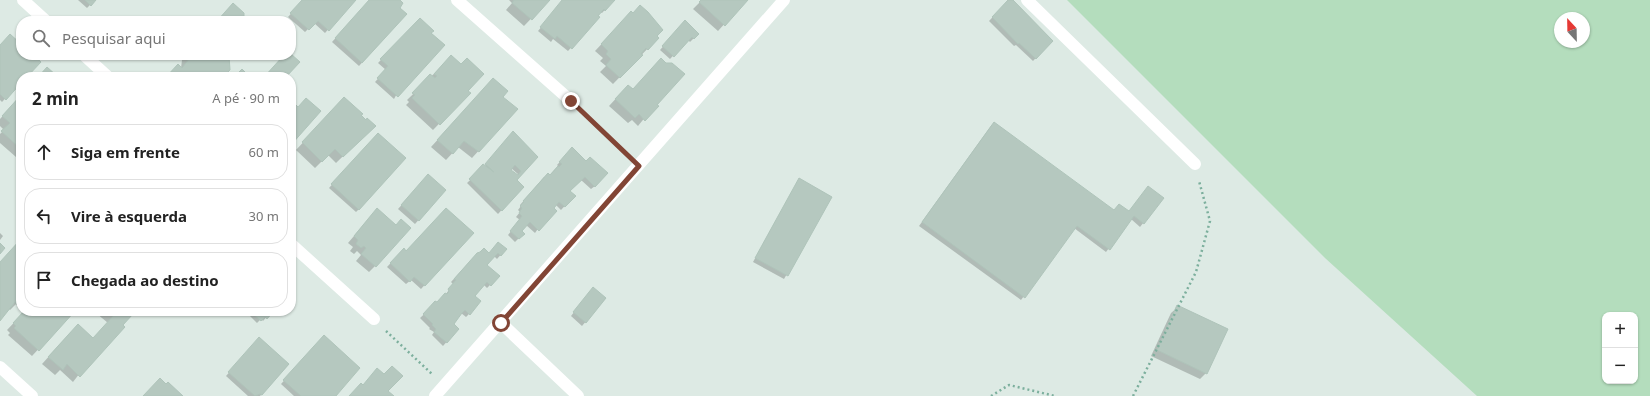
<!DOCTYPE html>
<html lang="pt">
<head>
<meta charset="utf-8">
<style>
  :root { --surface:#fff; --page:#f2f2f2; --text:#222; --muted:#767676; --line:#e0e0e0 }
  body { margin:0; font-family:"Noto Sans",sans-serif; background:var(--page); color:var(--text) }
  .controls { position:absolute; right:12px; bottom:12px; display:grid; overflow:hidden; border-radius:8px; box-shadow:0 1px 3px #0004 }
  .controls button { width:36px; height:36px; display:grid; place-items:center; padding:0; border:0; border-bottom:1px solid var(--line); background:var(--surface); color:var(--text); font:20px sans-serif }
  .compass { position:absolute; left:1554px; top:12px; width:36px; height:36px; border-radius:50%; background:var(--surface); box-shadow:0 1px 3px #0004; rotate:338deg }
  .stop { position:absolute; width:12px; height:12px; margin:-9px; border:3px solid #824535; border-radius:50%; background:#fff }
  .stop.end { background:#824535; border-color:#fff; box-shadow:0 1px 4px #0008 }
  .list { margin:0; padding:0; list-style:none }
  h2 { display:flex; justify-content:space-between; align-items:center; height:52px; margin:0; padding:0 16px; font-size:17px }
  h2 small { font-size:13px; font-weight:400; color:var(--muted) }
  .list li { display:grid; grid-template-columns:26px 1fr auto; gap:12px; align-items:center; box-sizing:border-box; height:56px; margin:0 8px 8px; padding:0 8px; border:1px solid var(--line); border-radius:16px }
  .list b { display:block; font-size:15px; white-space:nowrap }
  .list em { font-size:13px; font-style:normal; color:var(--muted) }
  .icon { flex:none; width:22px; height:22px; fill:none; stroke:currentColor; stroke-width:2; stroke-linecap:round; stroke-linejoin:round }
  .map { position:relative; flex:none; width:1650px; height:396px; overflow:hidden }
  .search { position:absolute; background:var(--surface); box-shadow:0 1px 3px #0004; left:16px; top:16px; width:280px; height:44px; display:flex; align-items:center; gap:10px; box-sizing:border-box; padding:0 14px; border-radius:16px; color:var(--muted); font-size:15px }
  .panel { position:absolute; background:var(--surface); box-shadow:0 1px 3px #0004; left:16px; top:72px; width:280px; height:244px; border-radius:16px }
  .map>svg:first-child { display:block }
  .green { fill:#b4ddbd; fill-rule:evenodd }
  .shadow { fill:#0003; fill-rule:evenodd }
  .building { fill:#b5c8bf; stroke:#afc4ba; fill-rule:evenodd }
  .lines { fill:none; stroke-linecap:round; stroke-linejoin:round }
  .path { stroke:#7caf9d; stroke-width:2.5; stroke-dasharray:2 3; stroke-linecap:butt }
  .minor { stroke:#fff; stroke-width:12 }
  .route { stroke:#824535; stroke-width:5 }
</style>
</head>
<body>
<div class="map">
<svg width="1650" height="396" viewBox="0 0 1650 396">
  <rect width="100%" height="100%" fill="#ddeae4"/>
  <path class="green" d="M1067 0H1650V396H1477L1325 258ZM1560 18H1584V42H1560ZM1605 315H1635V381H1605Z"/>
  <path class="shadow" d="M78 0H95L87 8Z
    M303 0H354L325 33 314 23 305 32 288 17Z
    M370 0H399L398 8 406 14 359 66 332 42Z
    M509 0H549L524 26 506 10 512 3Z
    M564 0H614L602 13 600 12 597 16 599 17 568 51 553 39 551 42 538 31Z
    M702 0H746L718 31 693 9Z
    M1009 0 1052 41 1033 61 1016 45 1014 46 989 21Z
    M632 14 658 38 613 84 600 72 606 66 600 61 603 58 595 51 625 19Z
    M420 19 430 33 394 99 375 82 386 70 378 63Z
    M682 25 698 34 690 42 688 40 670 59 660 50Z
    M21 45V55H32L25 77H21V82L2 102 0 100V46Z
    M187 55H227L229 69 222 77H167L181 68 182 60Z
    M445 63 469 93 433 130 406 105 409 102 407 100Z
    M487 86 516 110 472 158 458 147 446 160 431 147Z
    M621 93 655 105 638 126 632 120 628 123 609 106Z
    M21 96V153L16 157 0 143V134L4 130 0 126V119Z
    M338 105 360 116 374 126 336 163 328 155 315 168 296 150Z
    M991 126 1114 211 1128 212 1163 198 1140 227 1131 219 1106 252 1074 228 1021 300 919 226Z
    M510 136 536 157 515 180 523 187 498 214 467 183 485 166ZM511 168 519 175 517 176 510 170Z
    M375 137 359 209 356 212 329 188Z
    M569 152 595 186 591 189 581 180 569 191 574 196 561 210 555 204 535 233 526 225 521 231 523 234 515 242 508 235 520 220 516 217 520 212 518 210 521 206 520 205 544 177 549 176 558 166 557 165Z
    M425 179 445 190 415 224 398 209Z
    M799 179 831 197 784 279 753 262Z
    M371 216 375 266 369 272 356 261 361 255 357 251 354 254 350 251 353 247 348 243Z
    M0 233 3 236 0 240Z
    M472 233 421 289 411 280 406 284 387 267 404 249 406 252Z
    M20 242 21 299 10 310 9 309 0 320V263Z
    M505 250 497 259 494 256 486 265 499 276 487 288 484 285 474 296 469 314 466 317 461 313 453 325 458 329 443 346 432 335 434 332 429 329 430 328 420 318 446 294 453 284 451 282 474 257Z
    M590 292 605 299 582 326 571 316Z
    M1178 307 1206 373 1200 379 1151 356 1171 313Z
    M25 311H74L32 356 8 335 10 333 7 330Z
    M98 311H128L73 382 60 370 55 375 42 364 71 332 93 339 108 323 96 313Z
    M199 311H206L203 314Z
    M245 311H272L263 321 261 319 257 323Z
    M321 340 333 396H294L281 384Z
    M256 342 288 365 260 396H248L226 376Z"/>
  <path class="building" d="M85 0H96L91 6Z
    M302 0H356L329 31 318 21 309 30 290 13Z
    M369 0H400L403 3 400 8 407 14 362 63 335 38Z
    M514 0H550L532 20 512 3Z
    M562 0H615L605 11 604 9 598 16 600 17 572 49 557 36 555 39 540 27Z
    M701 0H748L725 26 699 2Z
    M1008 0H1013L1053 41 1036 59 1019 43 1018 44 992 17Z
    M233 3 244 13V21H217Z
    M640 5 648 12 663 30 657 36 659 38 648 50 646 48 641 54 643 55 620 78 606 65 611 59 606 54 608 51 601 44 631 11 633 13Z
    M420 18 434 31 431 33 445 45 398 97 377 78 388 66 380 59Z
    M685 20 699 34 694 39 692 37 674 57 662 46Z
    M10 34 21 44V55H33L41 62 27 77H21V83L6 100 0 94V45Z
    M291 54 300 62 286 77H264L284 55Z
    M188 55H227L229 56 230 70 223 77H166L178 64 182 68 189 59Z
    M451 55 461 64 467 58 484 74 468 91 471 93 440 125 412 98 415 95 412 93 430 74 435 78 437 76 434 74Z
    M661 58 666 63H672L685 74 657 105 659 106 645 121 639 114 635 118 615 99 628 85 633 89Z
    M47 67 57 76 58 77H38Z
    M242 69 250 77H234Z
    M493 78 508 91 503 97 518 109 479 152 464 141 453 154 437 140Z
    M21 95V149L1 131 10 123 2 116Z
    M344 97 363 114 361 115 366 120 367 118 376 126 343 157 335 149 322 162 302 142Z
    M306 98 321 111 291 145V100L298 107Z
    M994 122 1114 210 1119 204 1129 211 1148 186 1164 198 1144 224 1134 216 1110 250 1077 226 1025 298 922 222Z
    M513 131 538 157 517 180 524 187 502 211 469 179 483 164 494 172 485 164ZM515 165 521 171 518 175 511 170Z
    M378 133 406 158 359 210 331 184Z
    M572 147 586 161 590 157 608 173 595 187 585 177 570 191 576 196 565 207 559 202 554 208 557 211 539 231 530 222 522 231 525 234 519 239 510 231 522 216 519 213 522 208 520 206 524 202 523 201 548 173 550 175 558 166 559 167 562 164 559 162Z
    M428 174 446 190 419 221 401 205Z
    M799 178 832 197 788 276 755 258Z
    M377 208 396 225 401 219 411 228 376 267 361 254 366 248 364 246 361 248 356 244 358 240 354 236Z
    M446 208 474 233 425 286 414 277 410 282 390 263 404 248 406 251Z
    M20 240 21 301 17 305 15 302 0 321V262Z
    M498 242 507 249 501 256 498 253 487 265 500 276 491 286 487 282 475 296 481 301 470 315 465 310 462 313 454 324 459 329 447 343 434 332 436 329 432 325 433 324 423 314 435 301 437 302 445 293 447 294 449 291 448 289 456 280 454 279 477 253 480 252 484 248 489 253Z
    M0 243 5 248 0 254Z
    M593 287 606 298 586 323 573 312Z
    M1177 305 1228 329 1207 374 1157 350Z
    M24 311H75L39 351 14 328 16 326 13 323Z
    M108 311H130L133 314 123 325 125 327 80 377 67 364 63 370 48 357 78 324 93 338 113 316Z
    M250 311H274L267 319 265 317 261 321Z
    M324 335 360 368 336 396H301L283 380Z
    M259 337 289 364 262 395 260 394 255 396 228 372Z
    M392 366 403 376 388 391 394 396H349L361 383 363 385 377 368 384 374Z
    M160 378 166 384 168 382 183 396H143Z"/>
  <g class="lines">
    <path class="path" d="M583 112 625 153
      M386 331 432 374
      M991 396 1009 385 1055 396
      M1133 396 1196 272 1210 221 1199 181"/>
    <path class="minor" d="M23 0 46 21
      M457 0 571 101
      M1027 0 1195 164
      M84 55 108 77
      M291 244 374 319
      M501 323 578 396
      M0 367 32 396
      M435 396 784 0"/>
  </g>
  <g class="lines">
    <path class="route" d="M501 323 639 166 571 101"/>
  </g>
</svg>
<div class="controls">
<button>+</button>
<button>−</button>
</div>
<svg class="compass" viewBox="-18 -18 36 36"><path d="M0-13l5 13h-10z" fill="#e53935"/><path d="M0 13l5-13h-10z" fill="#767676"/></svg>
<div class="stop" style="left:501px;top:323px"></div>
<div class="stop end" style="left:571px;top:101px"></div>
<div class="search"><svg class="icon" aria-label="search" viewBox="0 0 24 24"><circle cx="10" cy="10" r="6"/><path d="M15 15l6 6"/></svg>Pesquisar aqui</div>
<section class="panel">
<h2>2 min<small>A pé · 90 m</small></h2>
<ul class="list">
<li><svg class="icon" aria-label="ahead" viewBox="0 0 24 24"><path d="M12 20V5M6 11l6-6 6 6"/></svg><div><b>Siga em frente</b></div><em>60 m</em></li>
<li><svg class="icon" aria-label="left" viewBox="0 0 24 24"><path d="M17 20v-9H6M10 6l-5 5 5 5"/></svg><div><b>Vire à esquerda</b></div><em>30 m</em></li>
<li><svg class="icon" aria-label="arrive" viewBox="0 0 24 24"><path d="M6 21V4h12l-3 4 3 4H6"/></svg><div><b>Chegada ao destino</b></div></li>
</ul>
</section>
</div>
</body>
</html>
